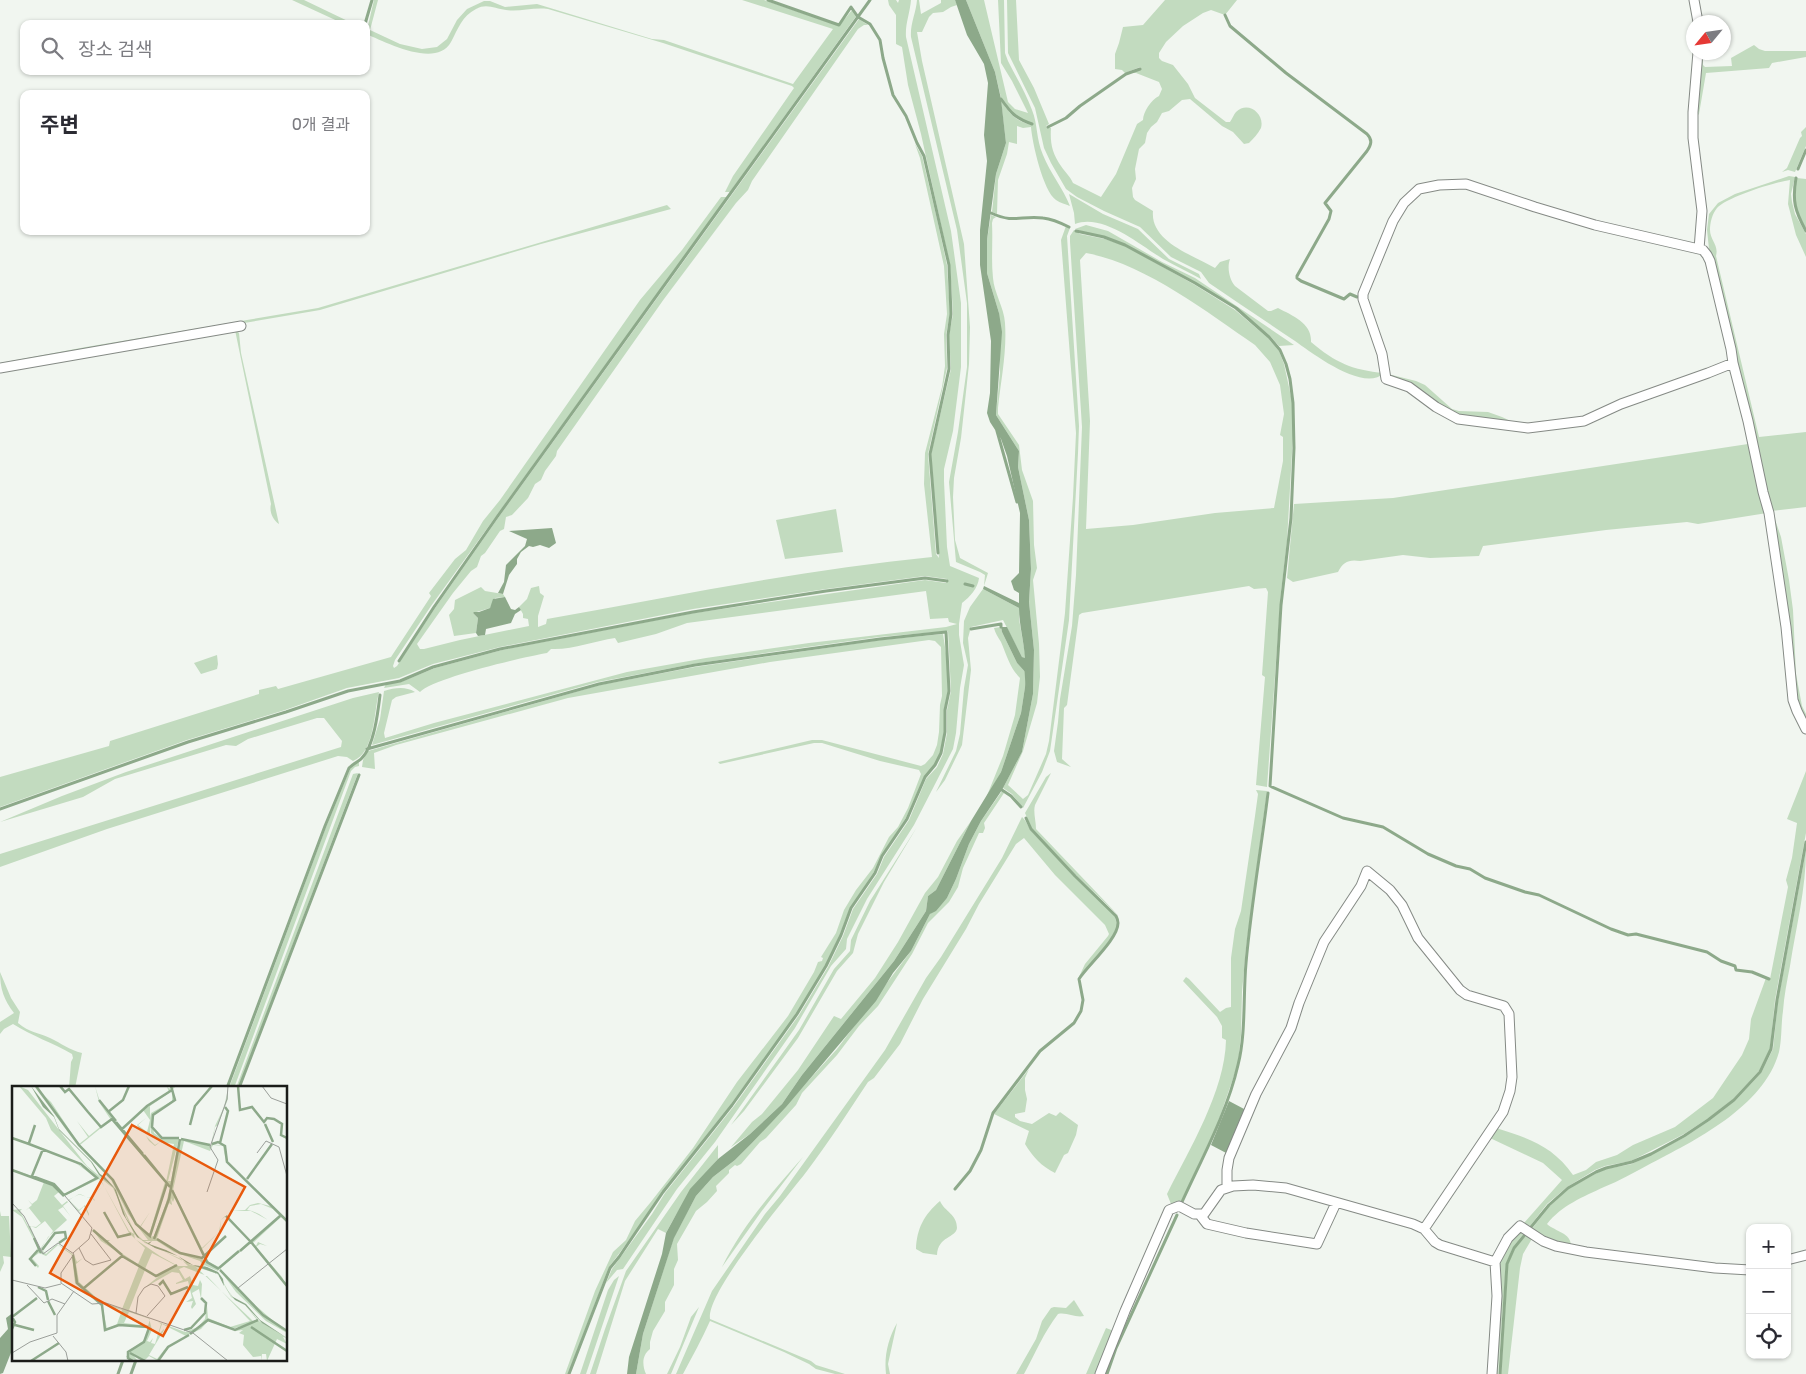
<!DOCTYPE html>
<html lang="ko">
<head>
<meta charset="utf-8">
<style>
  :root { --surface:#fff; --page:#f7f7f7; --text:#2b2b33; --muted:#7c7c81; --line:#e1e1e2 }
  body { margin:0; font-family:Rubik,"Noto Sans KR",sans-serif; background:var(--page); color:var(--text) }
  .controls { position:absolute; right:15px; bottom:15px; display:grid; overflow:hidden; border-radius:10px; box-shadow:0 1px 4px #0004 }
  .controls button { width:45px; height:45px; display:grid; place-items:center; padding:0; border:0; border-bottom:1px solid var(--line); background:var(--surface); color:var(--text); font:25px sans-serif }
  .compass { position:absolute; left:1686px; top:15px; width:45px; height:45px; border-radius:50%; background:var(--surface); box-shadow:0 1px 4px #0004; rotate:241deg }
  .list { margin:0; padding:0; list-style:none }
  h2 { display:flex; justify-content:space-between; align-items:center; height:65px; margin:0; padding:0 20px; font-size:21px }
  h2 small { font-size:16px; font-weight:400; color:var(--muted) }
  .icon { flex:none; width:28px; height:28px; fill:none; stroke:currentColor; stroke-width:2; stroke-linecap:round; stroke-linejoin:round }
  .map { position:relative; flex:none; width:1806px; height:1374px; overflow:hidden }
  .search { position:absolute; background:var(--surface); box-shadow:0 1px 4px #0004; left:20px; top:20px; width:350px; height:55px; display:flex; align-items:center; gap:12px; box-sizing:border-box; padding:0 18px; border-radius:10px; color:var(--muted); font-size:19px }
  .panel { position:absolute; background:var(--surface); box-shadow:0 1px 4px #0004; left:20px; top:90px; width:350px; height:145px; border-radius:10px }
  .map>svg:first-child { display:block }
  .green { fill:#c2dbbf; fill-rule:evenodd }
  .water { fill:#8da98a }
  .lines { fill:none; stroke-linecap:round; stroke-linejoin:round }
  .stream { stroke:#8da98a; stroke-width:3 }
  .minor-casing { stroke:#858a85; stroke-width:11 }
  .minor { stroke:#fff; stroke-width:9 }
  .inset-river { fill:none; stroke:#8da98a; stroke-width:2.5 }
  .inset-road { fill:none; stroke:#9b9f9a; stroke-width:1 }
  .view { fill:#e8590c; fill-opacity:0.15; stroke:#e8590c; stroke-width:2.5 }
  .inset-edge { fill:none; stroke:#1a1c19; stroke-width:2.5 }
</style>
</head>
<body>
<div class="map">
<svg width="1806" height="1374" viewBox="0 0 1806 1374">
  <rect width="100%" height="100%" fill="#f1f6f0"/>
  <path class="green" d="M292 0H304L354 24H344Z
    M374 0H378L370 30 400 44 422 49 437 47 447 39 457 20 467 9 484 1H490L505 7 537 4 652 39 664 40 793 84 833 29 742 0H764L839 26 852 10 857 15 730 192H725L733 176 794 88 792 86 663 43 548 9C533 7 520 12 506 10 495 9 487 3 476 9 462 16 458 29 451 42 436 69 386 42 366 34Z
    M888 0H896L898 3 899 0H911C910 13 905 24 906 37L951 231 961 303V367L953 431 944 469V481L947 547 950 566 979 578C978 588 970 597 962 603L959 624V635L964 665 960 688 956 733 953 749 932 790 914 825 867 899 847 939 846 949 831 966 795 1028 715 1142 677 1189 623 1269 617 1270 606 1283 612 1269 652 1214 665 1193 734 1106 799 1015 828 967 843 936 853 909 877 874 884 857 909 820 926 779 937 767 943 754 947 733V710L951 691 948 631 879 637 772 652 693 664 598 682 372 745 380 719 384 691C395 688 405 686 415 692L396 697 392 700 384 733 385 738 434 723 627 672 706 658 809 643 946 627 957 624 949 622 948 618 930 619 926 591 687 623 656 634 618 643 615 638C594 641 573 650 551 649L547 653C524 657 433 678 420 692L409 684 384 688 386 684 401 682 435 668 502 650 626 626 694 613 925 580 946 583 947 579 925 576 826 589 693 609 500 647 433 664 399 678 347 688 285 710 187 740 0 807V777L109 746 110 741 259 694V690L276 686 278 689 391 657 431 596 429 593 455 559 466 550 483 521 500 500 640 300 682 250 721 197H727L431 606 395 660 393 666 394 668 397 666 435 608 498 518 859 19 868 25H864L858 29 752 181 748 190 736 203 664 299 557 451 556 456 545 471 541 480 535 484 528 498 512 515 506 517 504 529 500 531 485 553 481 556 477 567 471 571 453 593 417 644 420 649H424L460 640 529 626 528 619 523 618V614L519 607 527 599 531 588 539 586 540 593 544 596 538 616V627L546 624 547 619C675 596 802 570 932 557L924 484 925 453 942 387 945 366 944 334 947 314 944 266 920 158 915 144 922 156 937 219 947 265 950 314 946 335 947 368 928 454 936 554 939 558 931 454 951 369 949 335 953 314 950 265 921 134 908 85 902 47 896 44V15L889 5Z
    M917 0H919L921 14 941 3V0H955L957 5 951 7 943 12 933 13 929 17 922 32H917L922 61 964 244 970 327 969 364 961 438 954 478 953 497 955 540 960 558 988 573 984 586 985 575 980 572 956 562 949 482 958 432 967 367V303L957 230 911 37C910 24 916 13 917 0Z
    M966 0H984L1008 102 1015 109 1028 113 1012 81 1001 63 998 0H1004L1005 53 1008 61C1016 77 1026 93 1032 110 1038 125 1036 139 1043 155 1050 173 1063 188 1070 206 1066 204 1060 203 1056 200 1043 191 1032 142 1031 127L1023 128 1017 126V144L1009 142 1007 154 998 180 997 214 992 212 996 174 1006 143 1001 101C1011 115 1015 120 1031 125L1032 124 1012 114 1001 98 995 72Z
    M1007 0H1016L1019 60 1034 88 1049 124 1046 126 1047 128H1051C1050 143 1052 153 1061 166 1065 172 1070 176 1073 183L1101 197 1116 174 1137 124 1143 120C1143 112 1151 100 1159 96L1162 89 1159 82 1136 73H1132L1141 69 1140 67 1125 73 1122 70 1115 69V54L1119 43 1123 27 1143 25 1165 0H1237L1225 15 1211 10 1203 13 1183 26 1166 42 1159 53V58L1162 61 1173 65 1188 84 1195 98 1226 122H1230C1232 119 1234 114 1236 112 1248 100 1265 114 1261 128 1258 134 1253 139 1249 143L1244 144 1233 132 1222 126 1190 99 1182 100 1169 111 1162 113 1157 122 1151 127 1147 133 1145 143 1139 149 1135 169 1136 179 1132 188 1133 197 1135 200 1153 211C1150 242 1193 255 1215 268L1220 262 1230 259C1227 267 1229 279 1235 286L1268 311H1271L1278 308C1293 316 1312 323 1311 342 1336 363 1352 370 1384 373 1364 393 1312 353 1295 341 1267 322 1238 303 1209 283L1201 272 1171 257 1140 227 1104 211 1077 197 1066 189 1051 163 1044 148 1035 108 1008 53Z
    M1754 45 1759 49 1765 51H1806V57L1772 63 1769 68 1706 73 1699 114 1695 118 1700 53H1703V65L1705 67 1732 66 1731 58Z
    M1806 127V146L1795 172 1788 170 1782 172 1787 168 1800 138 1802 136 1801 132Z
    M1789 176 1795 177 1791 194 1792 202 1795 214 1806 234V257L1796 235 1788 204 1790 180C1775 182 1727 197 1717 208 1712 214 1710 223 1710 230 1710 240 1719 245 1716 256L1759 437 1806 432V507L1772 511 1781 537 1789 580 1793 610 1796 674 1802 706 1806 714V722L1795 699 1765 487 1727 313 1712 256 1709 249 1707 230 1709 214 1718 203 1735 194Z
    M1797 178 1806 179V228C1795 209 1793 200 1797 178Z
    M1069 194 1103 214 1138 229 1169 259 1199 274 1201 279C1189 272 1175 266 1163 259 1140 245 1103 213 1075 224L1074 213Z
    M667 205 671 209 541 244 320 310 0 365V363L86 347 318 308Z
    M991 215 996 217 993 219 992 223C993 242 991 260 993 278 994 293 1004 307 1005 323 1007 352 1001 379 998 408V414L1019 445 1022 470 1033 501 1034 545 1037 568 1033 580 1039 644 1040 677 1037 703 1023 751 1008 785 1023 799 1028 795 1046 754 1049 741 1065 613 1073 497 1076 433 1061 240 1066 226 1070 228 1067 236 1079 426 1078 453 1069 620 1050 751 1042 772 1023 808 1012 794 1003 788 1022 752 1033 694 1034 650 1029 602 1031 569 1029 520 1018 467 1019 451 996 415 1000 372 999 313 987 273V240Z
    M1086 225 1108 231 1162 262 1195 278 1294 345 1279 346 1269 335 1236 307 1196 283 1125 244 1104 236 1092 235 1075 229Z
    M1074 230 1080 234 1105 239 1126 246 1195 285 1235 310 1268 338 1279 351 1284 364 1292 401 1293 435 1287 541 1281 592 1267 787 1256 785 1265 677 1262 675 1268 592 1266 588 1254 589 1249 586 1082 613 1079 615 1067 705 1064 708 1062 759 1071 767 1057 762 1054 751 1058 722 1060 699 1072 626 1076 575 1082 427 1070 242V236ZM1086 253C1143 263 1207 312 1255 345L1270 362 1280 385 1284 414 1280 435 1283 437V461L1274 508 1215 513 1133 525 1086 529 1090 421 1080 260Z
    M235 330 239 333 241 353 279 524C273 520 269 512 271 504Z
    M1388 374 1416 381 1425 385 1452 409 1459 411 1488 412 1502 417 1519 425 1457 416 1388 378Z
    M1749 438 1767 513 1698 524 1687 522 1606 530 1483 546 1479 556 1430 558 1403 555 1360 561C1349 559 1343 562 1338 572L1293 582 1287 578 1294 504 1393 498 1748 444Z
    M836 509 843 552 785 559 776 520Z
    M481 587 485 591 503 594 505 597 495 598 490 608 473 613 478 618 476 633 454 636 449 615 454 609 455 600Z
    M983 589 1019 608V619L1026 659 1022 657 1003 620 971 627 968 638 971 670 962 745 945 780 936 792 956 751 960 734 964 688 968 665 963 643 964 621 970 607Z
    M1001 627 1002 632 1017 663 1027 674 1021 713 1001 772 986 798 1003 756 1015 715 1020 678C1010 668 1007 656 1001 642 998 637 995 633 994 628Z
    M943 634 947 660 948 691 944 710V732L940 753 934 765 924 777 906 818 881 856 874 872 850 908 840 934 825 966 797 1013 731 1104 662 1191 650 1212 609 1267 568 1374H565L595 1291 613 1252 626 1240 635 1221 650 1203 693 1148 737 1082 788 1016 814 972 818 962 822 961 823 958 821 957 836 933 844 910 856 890 873 868 889 837 898 827 908 808 921 774 919 770 880 761 822 743H814L720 764 718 762 812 740H822L921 766 925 764 933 755 937 745 939 732 940 705 942 696 941 647 935 641 929 640 770 662 568 698 396 745 374 753 375 769 362 767 363 760 368 751 600 685 695 667 881 640Z
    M217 655 218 664 217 669 201 674 194 663Z
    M379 692C374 710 375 753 353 761L347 757 338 756 107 829 0 867V854L341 747 342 741 324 718H317L248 739 236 746 226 745 115 779 83 797 0 822 62 796 126 772 353 698Z
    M359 762V766L355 767 351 771 234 1088H229L326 827 350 769 355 763Z
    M1806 771V833L1775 1000 1770 1049 1759 1071 1733 1099 1707 1119 1684 1134 1631 1161 1605 1166 1595 1170 1567 1187 1547 1204 1530 1226 1524 1223 1562 1180 1543 1163 1490 1138 1496 1128C1528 1138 1553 1146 1573 1175L1586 1170 1596 1162 1617 1155 1633 1145 1675 1127 1713 1098 1742 1055 1749 1039 1751 1019 1766 978 1770 979 1788 887 1786 880 1792 858 1797 823 1787 819Z
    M358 773 238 1088H236L353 774Z
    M1051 773 1035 805C1033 812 1036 821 1036 829L1118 915 1076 875 1032 829 1025 813 1046 777Z
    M1256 790 1267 791 1246 948 1242 992 1241 1035 1238 1064 1217 1125 1181 1202 1171 1204 1167 1194C1189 1150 1225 1091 1226 1040L1222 1038V1026L1217 1017 1183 981 1186 977 1189 979 1220 1012 1226 1008 1231 1007V958L1235 929 1241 911 1255 816 1258 794Z
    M1002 791 1004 793 984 823 985 828 983 833H979L963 868 958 887 949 902 928 923 912 954 878 1006 859 1026 837 1055 802 1093 796 1105 766 1138 760 1142 741 1164 737 1166 735 1165 729 1170V1173L716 1186 717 1191 707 1202 696 1211 677 1244 678 1260 674 1269V1285L665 1302V1311L653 1331 650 1342V1349C642 1355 642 1365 646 1374H636L643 1334 674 1237 696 1196 713 1177 735 1160 752 1143 837 1049 911 951 930 914 947 898 956 879 969 844 981 821Z
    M1022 817C1027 821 1028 828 1033 833 1060 861 1087 889 1115 916 1115 917 1117 924 1117 924 1116 939 1087 965 1078 979L1085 964 1108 936 1109 934 1105 925 1055 875 1024 838 1016 844 979 904 966 929 923 999 900 1044 874 1078 868 1082C848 1112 829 1142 807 1171 788 1196 706 1292 710 1319L811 1361 816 1365 845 1374H835L816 1369 809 1364 784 1352 710 1321C702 1339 692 1357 683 1374H676L712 1291 765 1214 780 1196 885 1050 926 978 941 957 1002 858Z
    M971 821 936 890 928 896 926 911 894 961 802 1075 782 1104 750 1134 731 1147 752 1122 762 1114 798 1070 834 1016 841 1019 875 978 898 942 925 893 938 877 957 841Z
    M917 827 884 882 858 934 853 953 837 971 798 1038 744 1111 731 1125 799 1030 834 969 850 951 851 940 870 901Z
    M1806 850C1806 889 1796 927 1790 966 1787 981 1784 996 1783 1011 1781 1024 1782 1039 1779 1052 1764 1107 1694 1141 1648 1165 1633 1173 1619 1181 1604 1187 1583 1197 1562 1205 1547 1224 1556 1232 1572 1233 1571 1247L1560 1246 1530 1231 1550 1206 1568 1189 1597 1173 1606 1169 1632 1164 1685 1137 1709 1121 1735 1101 1761 1073 1773 1049 1778 1001Z
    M0 972 11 998 20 1012 18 1023C30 1033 37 1032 50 1038 61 1043 69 1050 82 1053L75 1088H69L71 1062 73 1058 72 1054C53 1043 32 1036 13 1024L4 1029 0 1034V1022L14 1013C4 1000 0 989 0 972Z
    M1029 1069 1025 1078V1090L1027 1099 1025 1112 1015 1114V1117L1020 1121 1032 1124 1049 1113 1056 1116 1060 1112 1078 1125 1076 1135 1068 1153 1064 1155 1055 1173C1041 1166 1033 1157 1025 1144L1029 1131 994 1114Z
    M718 1145V1159C697 1182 680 1206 666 1233L658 1229 625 1281 596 1374H590L605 1329 626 1271 681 1192Z
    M803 1157 761 1212 722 1267C742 1226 773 1191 803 1157Z
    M940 1201C945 1212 957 1214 957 1228 956 1238 938 1236 937 1255L923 1253 916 1249C917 1228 924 1215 940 1201Z
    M0 1211 1 1216H9L11 1257 3 1256 4 1263 0 1272Z
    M1518 1230 1525 1232 1513 1247 1506 1264 1498 1374H1494L1497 1261Z
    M1527 1234 1533 1237 1523 1254 1520 1268 1508 1374H1501L1508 1264 1515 1248Z
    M619 1276 586 1374H580L608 1290 614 1280Z
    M1074 1300 1084 1316C1075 1318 1067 1312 1058 1314 1044 1332 1035 1354 1024 1374H1016L1036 1339 1042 1321 1051 1308 1054 1307 1066 1308Z
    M699 1307 671 1374H667L680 1347 691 1317Z
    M897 1323 888 1364 890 1374H886C884 1356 888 1339 897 1323Z
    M1106 1328 1114 1331 1097 1374H1086Z"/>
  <path class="water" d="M955 0H966L995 72 1001 99 1006 143 996 174 987 240V273L999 313 1002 332 996 415 1019 451 1018 467 1029 520 1031 569 1029 602 1034 650 1033 694 1022 752 1002 790 981 821 969 844 956 879 947 898 936 911 930 914 911 951 893 973 876 1001 786 1107 752 1143 735 1160 713 1177 696 1196 674 1238 643 1334 636 1374H627L629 1357 662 1254 666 1233 690 1189 718 1159 750 1134 782 1104 802 1075 894 961 926 911 928 896 936 890 971 821 1001 772 1021 713 1027 674 1017 663 1002 632 1001 627H1007L1022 657 1025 658C1024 641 1019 625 1019 608L983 589 984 586 1019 603V593L1014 590 1011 581 1019 573 1020 513 1007 456 1001 439 990 422 987 413 990 393 991 341 980 265V230L987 161 984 135 988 83 984 64 967 35Z
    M552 528 556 543 549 548 540 545 533 547 529 546 521 552 517 559V564L509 575 503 594 498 593 504 582 506 565 525 546 527 539 509 531Z
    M505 597 511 609 515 610 519 607 521 610 515 614 511 623 486 629 485 635 478 636 476 633 478 618 473 613 474 612H479L490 608 493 599Z
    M1229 1101 1246 1110 1228 1154 1211 1145Z
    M14 1312V1345L3 1373 0 1374V1338L8 1329 6 1318Z"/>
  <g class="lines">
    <path class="stream" d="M768 0 839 25 851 7 858 17 870 24 880 40 883 58 893 95 906 116 917 143 924 156 949 265 951 314 948 335 949 369 930 454 938 553
      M1225 15 1230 26 1286 73 1367 134C1373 140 1371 145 1367 151L1325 203 1331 211 1329 219 1297 276V278L1301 281 1344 299 1350 294 1357 297
      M365 24 372 0
      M1001 99C1011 113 1015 118 1032 124
      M1048 127 1066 118 1080 106 1126 74 1140 69
      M1798 169 1806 150
      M1796 178C1792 201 1795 211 1806 231
      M991 213C1015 224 1021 215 1043 218 1052 219 1061 223 1069 227
      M1076 231 1104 237 1125 245 1195 283 1236 308 1269 337 1280 350 1286 364 1290 379 1293 403 1294 448 1291 518 1281 605 1270 786 1343 818 1383 827 1428 854 1456 866 1470 869 1485 878 1525 892 1539 895 1611 929 1628 935 1636 934 1707 952 1721 961 1735 966 1736 970 1752 972 1769 979
      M997 431 1017 502
      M965 584 973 586
      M971 629 1001 624V627
      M399 661 434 607 497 517 870 0
      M1026 670 1027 686
      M367 749 599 684 695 665 880 639 946 632 949 691 945 710V732L941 753 935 765 925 777 907 819 882 856 875 873 851 908 841 935 826 966 797 1014 732 1105 663 1192 619 1257 610 1268 569 1374
      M1002 790 1011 796 1021 807
      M0 809 188 742 286 712 348 691 400 681 433 667 500 649 693 612 826 591 925 578 947 581
      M227 1088 325 826 349 768C354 763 358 762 361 759 374 747 378 712 380 695
      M239 1088 359 775
      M955 1189 970 1171 981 1150 993 1113 1040 1051 1074 1023 1081 1011 1083 1000 1079 979C1088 965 1118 939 1118 923 1118 921 1117 918 1116 916L1075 876 1031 829 1026 818
      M1182 1202C1202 1158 1227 1113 1238 1065 1246 1034 1243 996 1246 963 1251 906 1261 850 1268 793
      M118 1374 123 1360
      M131 1374 136 1360
      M1107 1374 1116 1348 1177 1215
      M1500 1374 1507 1264 1514 1248 1549 1205 1568 1188 1596 1172 1606 1168 1632 1162 1651 1154 1684 1136 1708 1120 1734 1100 1760 1072 1771 1049 1777 1000 1806 842"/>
    <defs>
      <path id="minor" d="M1694 0 1698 22
        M1698 52 1693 112V138L1702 211 1699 249
        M1733 363 1708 373 1621 404 1584 421 1528 428 1458 419 1436 407 1409 387 1386 379 1382 354 1363 299V294L1393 221 1404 203 1419 189 1439 185 1466 184 1535 207 1595 225 1703 250 1707 255 1710 261 1731 349 1733 363 1748 421 1763 492 1769 513 1786 627 1793 700 1797 711 1806 729
        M0 368 241 326
        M1227 1187V1170L1229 1158 1256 1094 1291 1028 1299 1003 1324 942 1361 886 1367 871 1390 890 1402 905 1418 938 1460 990 1467 995 1504 1006 1509 1014 1512 1077 1510 1091 1503 1112 1424 1229
        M1200 1215 1207 1224 1246 1233 1317 1244 1336 1203
        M1787 1260 1806 1255
        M1100 1374 1125 1311 1169 1210 1179 1206 1194 1214H1204L1221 1190 1233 1186 1253 1185 1286 1188 1413 1224 1424 1229 1435 1242 1440 1245 1495 1262
        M1492 1374 1497 1296 1495 1262 1508 1238 1520 1226 1543 1241 1556 1246 1586 1252 1715 1268 1750 1270"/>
    </defs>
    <use href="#minor" class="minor-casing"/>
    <use href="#minor" class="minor"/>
  </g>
  <g transform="translate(12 1086)">
    <rect width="275" height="275" fill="#f1f6f0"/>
    <path d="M7 0 16 4 75 80 102 102 125 151 128 153 122 146 131 154H136L116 128 99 94 66 60 22 0 39 16 67 58 76 51 65 35 77 50 88 41 89 42 68 59 101 93 127 142 138 126 128 142 137 149 153 96 99 34 87 16 83 0 88 16 154 96 162 58 148 56 143 60 137 55 134 50 143 59 148 56 139 47 138 38V48L129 45 125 39 134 32 126 39 135 46 138 34 131 24 157 6 155 1 160 4 157 0H164L161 3 163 14 141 29 140 36 142 47 149 52 167 53 156 95H159L165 63 159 102 169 53 199 59 203 40 212 21 216 3V13L206 39 203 41 200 58 213 60 215 76 275 135 269 131 241 157 244 160 246 156 255 160 248 158 244 161 270 191 275 201 239 157 208 182 225 203 275 247 254 235 224 206 207 183 206 185 190 178 208 190 219 210 233 219 247 235 275 252 271 251 275 258 265 253 255 275 254 268H250L249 275V270L241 271 231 259 232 249 227 247 231 244 223 245 240 237 220 243 196 235 189 243 174 250 150 238 146 250 149 246 152 243V244L137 269 145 273 152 264 159 259 146 275 137 270 132 275 119 267 126 275 114 271 118 264 132 254 136 242 108 239 93 245 89 219 63 197 60 169 46 159 34 170 27 167 20 172 27 180 26 182 18 173 26 165 24 158 10 131 0 124 10 123 8 125 16 140 24 141 29 137 21 127 17 130 21 127 17 122 13 125 20 119 16 114 20 118 25 114 32 96 43 101 47 106 42 110 50 119 55 115 59 119 56 116 51 120 59 131 51 121 46 124 55 134 36 151 29 163 34 168 45 158 62 169 65 176 71 172 64 178 67 196 88 215 110 223 127 180 89 155 80 143 91 154H98L94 157 126 178 133 162 119 149 105 150 103 145 106 150 117 147 92 100 78 111 82 113 83 115 80 112H76L75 111 69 109 67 108 57 114 67 124 73 119 77 128V130L72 120 67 125 73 132 56 114 68 108 77 112 92 100 87 93 52 110 42 99 0 83 42 98 52 109 84 92 61 75 83 89 39 44 34 32ZM160 5V15L139 27 138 32V20ZM172 55 198 65 201 59 211 60 214 76 262 121 246 117 238 119 233 124 220 125 209 134 207 146 190 162 161 104ZM87 91 101 102 122 148 117 145ZM155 99 158 102 154 117 142 150 138 151ZM163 111 193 171V174L168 167 145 152 157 117 160 119 159 112 161 116ZM249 118 261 123 268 130 239 155 215 129 221 125H239L256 134 247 128 240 125 235 124 238 120ZM213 130 238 155 207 181 197 176 193 169 203 158 193 168 190 163 208 145 209 134ZM33 135 41 145 28 163 18 140 24 142ZM122 148 133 157 169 173 176 180H166L148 170 123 153ZM131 155H145L162 166 188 175 192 181 179 179ZM140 167 163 179 147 189 140 188 133 183ZM172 181 195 190 238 235 218 241 196 232 195 220 193 233 186 241 173 246 146 236 149 238 143 258 139 257 141 252 138 256 135 255 140 244 137 232 117 224 133 184 146 191 132 202 160 186 167 187 171 194 164 197V198L176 195 180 212 174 216 181 215 179 221 180 223 184 218 180 207 187 203 189 213 190 198 188 194 186 200 181 199 178 190 173 193 167 183ZM184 181 206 188 219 211 233 219 245 234 241 235ZM90 218 110 224 105 238 95 243ZM117 226 138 233 136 240 112 237Z" fill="#c2dbbf" fill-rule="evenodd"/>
    <path d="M19 0 42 30 47 43 80 76 88 88 93 91 101 100 104 104 114 132 128 153 136 157 140 155 137 158 154 164 166 170 181 179 195 181 206 186 211 193 212 200 221 211 234 218 248 234 275 252 250 237 233 219 223 214 212 200 206 188 175 177 166 170 143 162 125 151 111 128 102 102 87 89 79 76 47 44 42 31 31 21Z" fill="#8da98a"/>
    <path class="inset-river" d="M24 0 67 59 101 94 124 138 138 150 155 97M48 0 53 6 57 3 76 26M159 0 163 14 141 29 140 41 150 52H167M226 0 228 24 240 21 252 36 255 32 262 33 270 38 269 49 275 52M87 14 104 35M76 26 89 41 100 33 153 95M96 26 111 14 117 0M104 36 131 68M253 38 261 56M178 39 183 20 200 0M110 43 135 20 160 4M0 52 17 58 69 78 85 92 52 109 42 98 20 90 31 63M169 53 198 59M17 57 23 39M208 57 216 25 213 21M200 58 206 56 213 60 215 76 275 135M132 69 158 101M0 84 41 99 52 110M235 93 260 58M160 104 195 176 207 183M92 126 106 151 119 148M214 130 238 155M81 144 110 169M22 152 29 167M142 153 157 113 168 53M145 153 168 167 190 172 214 150M239 156 275 200M30 164 43 147 53 146 54 152 47 157M228 165 268 130M61 169 65 197 90 219 93 244 107 239 136 241M24 180 18 173 26 164M207 182 227 165M208 184 251 229 275 245M147 199 151 195 159 208 176 201M26 201 34 205 36 214M72 202 110 170 144 190 165 179M36 215 43 229M3 239 22 244M239 241 275 265M0 243 3 236 0 231 25 212M172 244 179 242 193 227 194 217 189 212M178 248 196 234 223 244 246 234M118 267 133 275M19 275 47 257M121 275 116 272V266L132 256 137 242M146 275 156 261 177 249"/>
    <path class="inset-road" d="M250 0 259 12 275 18M245 67 254 55 267 61 275 90M195 106 206 74 198 61 215 13 216 0M53 110 80 142 77 153 61 167M0 117 12 130 31 168 46 157 62 168 49 187V197L80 218 94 217 181 247 216 275M67 162 73 174 81 179 99 174 79 148M0 194 33 202 49 198M15 199 32 217 40 213 53 218M226 202 275 163M124 227 126 211 132 202 139 198 146 200 153 210 135 230M41 250 54 266 56 275M0 267 18 256 45 247V229L62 205"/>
    <path class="view" d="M120 39 233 101 151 250 38 187Z"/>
    <rect width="275" height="275" class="inset-edge"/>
  </g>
</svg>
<div class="controls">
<button>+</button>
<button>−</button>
<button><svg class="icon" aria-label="locate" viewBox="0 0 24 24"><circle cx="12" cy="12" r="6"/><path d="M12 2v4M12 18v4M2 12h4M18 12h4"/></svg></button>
</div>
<svg class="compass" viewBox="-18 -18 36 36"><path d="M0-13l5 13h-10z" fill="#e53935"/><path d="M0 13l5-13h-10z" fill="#7c7c81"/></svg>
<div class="search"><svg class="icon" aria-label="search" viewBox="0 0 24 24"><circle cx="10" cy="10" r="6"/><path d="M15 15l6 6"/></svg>장소 검색</div>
<section class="panel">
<h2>주변<small>0개 결과</small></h2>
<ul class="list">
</ul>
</section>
</div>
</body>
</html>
